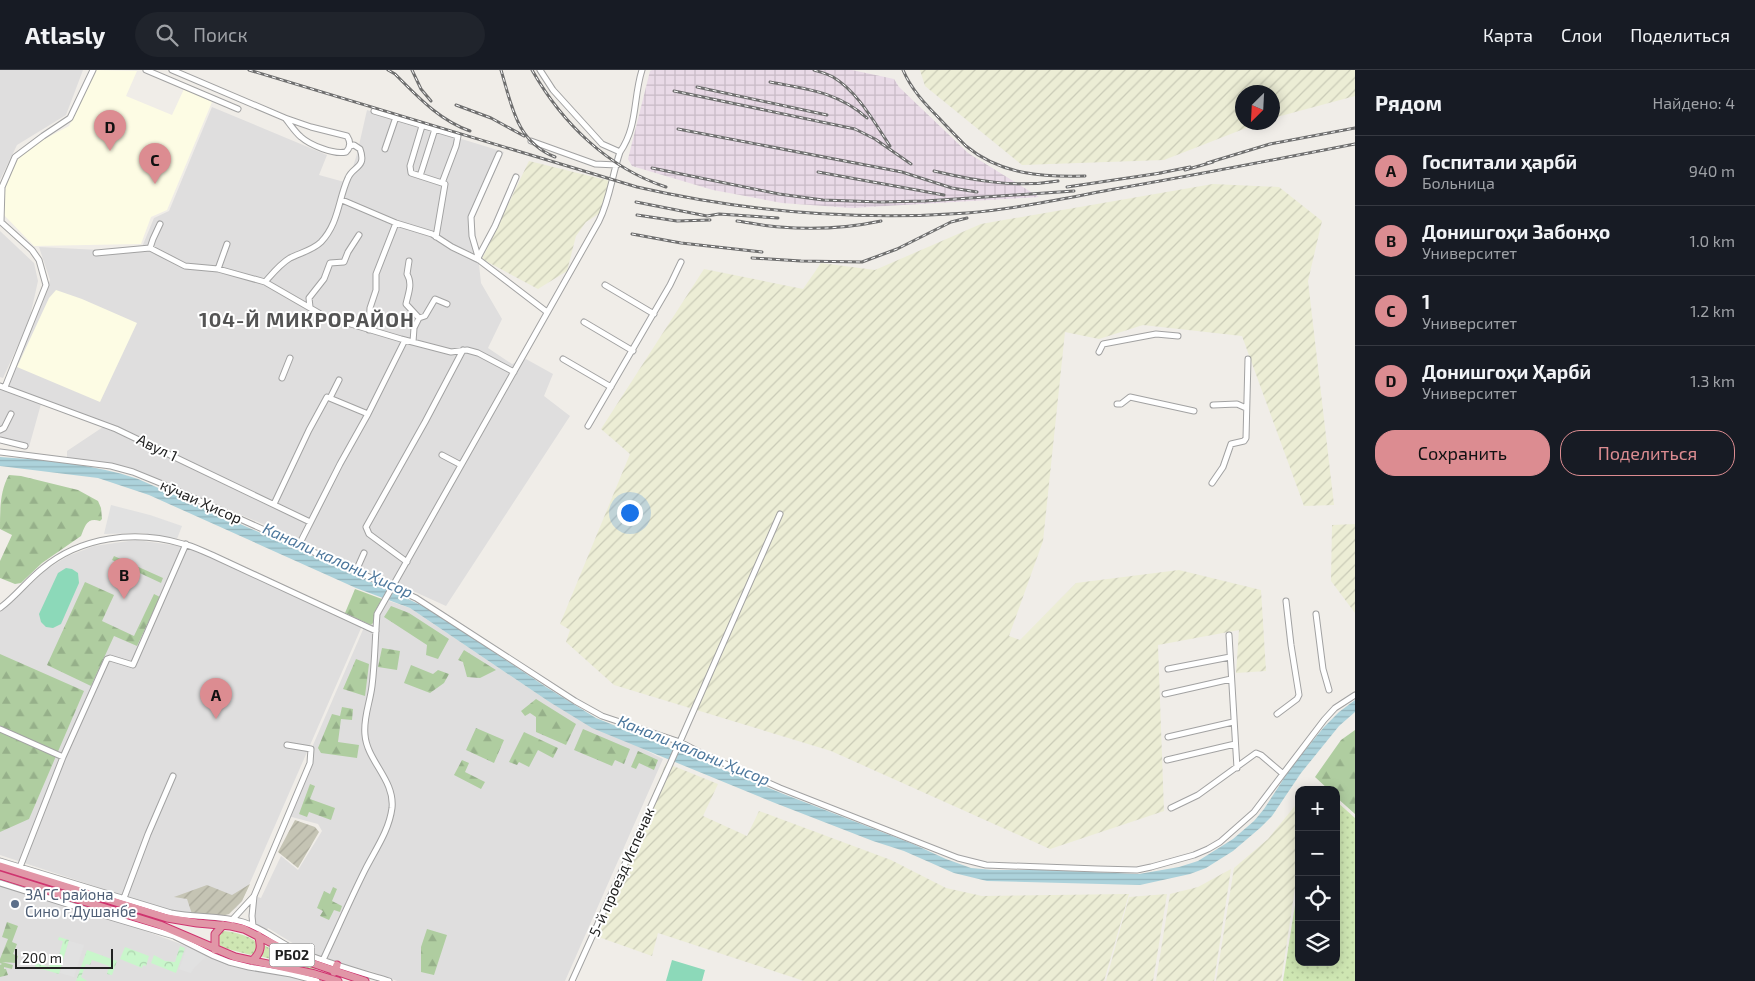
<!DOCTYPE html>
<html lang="ru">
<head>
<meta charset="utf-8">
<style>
  :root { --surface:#171b24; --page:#20242c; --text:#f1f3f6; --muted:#9ea1a6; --line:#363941; --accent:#dc8c91 }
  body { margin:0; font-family:"Exo 2",sans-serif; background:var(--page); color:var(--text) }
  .controls { position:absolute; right:15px; bottom:15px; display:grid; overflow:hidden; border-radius:10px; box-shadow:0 2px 12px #0003 }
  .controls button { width:45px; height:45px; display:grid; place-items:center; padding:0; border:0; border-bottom:1px solid var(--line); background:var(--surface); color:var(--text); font:25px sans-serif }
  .compass { position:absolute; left:1235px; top:15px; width:45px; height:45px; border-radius:50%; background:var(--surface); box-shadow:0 2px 12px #0003; rotate:204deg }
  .scale { position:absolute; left:15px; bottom:12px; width:98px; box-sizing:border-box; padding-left:5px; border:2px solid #212121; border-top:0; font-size:14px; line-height:18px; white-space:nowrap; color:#212121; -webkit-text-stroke:4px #fff; paint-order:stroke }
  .you { position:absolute; left:629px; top:442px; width:18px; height:18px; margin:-12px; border:4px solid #fff; border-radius:50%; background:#1a73e8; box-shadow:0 0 0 8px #1a73e833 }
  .badge { display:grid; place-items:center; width:32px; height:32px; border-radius:50%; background:var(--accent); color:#111; font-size:16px; font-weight:700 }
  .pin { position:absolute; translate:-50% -41px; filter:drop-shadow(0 1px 2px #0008) }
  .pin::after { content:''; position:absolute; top:26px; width:18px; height:15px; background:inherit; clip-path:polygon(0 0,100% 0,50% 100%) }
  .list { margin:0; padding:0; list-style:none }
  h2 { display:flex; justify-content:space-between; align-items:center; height:65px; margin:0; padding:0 20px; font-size:21px }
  h2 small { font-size:16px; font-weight:400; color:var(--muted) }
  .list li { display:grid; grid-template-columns:32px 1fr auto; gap:15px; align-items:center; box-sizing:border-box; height:70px; padding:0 20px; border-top:1px solid var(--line) }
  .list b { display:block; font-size:19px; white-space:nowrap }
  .list p { margin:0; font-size:16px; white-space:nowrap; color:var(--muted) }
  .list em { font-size:16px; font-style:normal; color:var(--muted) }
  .actions { display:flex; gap:10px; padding:15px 20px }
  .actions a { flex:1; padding:11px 0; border:1px solid var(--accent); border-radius:20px; text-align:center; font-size:18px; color:var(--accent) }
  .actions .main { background:var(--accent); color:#111 }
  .icon { flex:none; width:28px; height:28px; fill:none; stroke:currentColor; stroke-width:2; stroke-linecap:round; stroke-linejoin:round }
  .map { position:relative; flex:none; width:1355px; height:911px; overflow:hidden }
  header { display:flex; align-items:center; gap:30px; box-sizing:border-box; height:70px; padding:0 25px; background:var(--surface); border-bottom:1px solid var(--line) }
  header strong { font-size:24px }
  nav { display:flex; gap:28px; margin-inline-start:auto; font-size:18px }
  .search { width:350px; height:45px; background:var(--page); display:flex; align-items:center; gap:12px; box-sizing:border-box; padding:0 18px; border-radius:28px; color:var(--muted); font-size:19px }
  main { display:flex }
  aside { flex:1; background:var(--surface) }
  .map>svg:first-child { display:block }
  .residential { fill:#dfdede }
  .industrial { fill:url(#industrial-grid) }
  .education { fill:#fdfce4 }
  .construction { fill:url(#construction-furrows) }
  .farmland { fill:url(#farmland-furrows) }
  .grass { fill:url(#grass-dots) }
  .forest { fill:url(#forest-firs) }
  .park { fill:url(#park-crowns) }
  .pitch { fill:#8cd9b9 }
  .parking { fill:#e1e1e1 }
  .water { fill:url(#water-rules) }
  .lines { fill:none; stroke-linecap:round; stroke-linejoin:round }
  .minor-casing { stroke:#a2a2a2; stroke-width:7 }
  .highway-casing { stroke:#cf346f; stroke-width:9 }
  .minor { stroke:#fff; stroke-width:5 }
  .highway { stroke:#e196a7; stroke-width:7 }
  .rail-casing { stroke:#6f6f6f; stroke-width:3 }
  .rail { stroke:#fff; stroke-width:1; stroke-dasharray:4; stroke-linecap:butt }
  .service-dot { fill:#5c6f8a; stroke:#fff; stroke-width:2 }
  .labels { text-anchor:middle; stroke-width:4; stroke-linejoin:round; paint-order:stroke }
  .shield { fill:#fff; stroke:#646464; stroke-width:1 }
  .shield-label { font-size:14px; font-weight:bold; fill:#212121 }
  .street-label { font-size:15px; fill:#212121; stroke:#fff }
  .service-label { font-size:15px; fill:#4e5e75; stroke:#fff; text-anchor:start }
  .water-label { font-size:16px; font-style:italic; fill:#4c779c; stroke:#fff }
  .district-label { font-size:20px; font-weight:bold; letter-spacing:1px; fill:#545454; stroke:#fff }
</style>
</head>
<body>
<header>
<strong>Atlasly</strong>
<div class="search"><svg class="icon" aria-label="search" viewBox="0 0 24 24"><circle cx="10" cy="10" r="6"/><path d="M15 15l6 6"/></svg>Поиск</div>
<nav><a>Карта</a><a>Слои</a><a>Поделиться</a></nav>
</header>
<main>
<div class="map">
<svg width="1355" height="911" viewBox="0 0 1355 911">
  <defs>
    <pattern id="industrial-grid" width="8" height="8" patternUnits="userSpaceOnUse" patternTransform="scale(1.25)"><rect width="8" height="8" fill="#e9dae7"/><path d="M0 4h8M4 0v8" fill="none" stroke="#c8bbc6"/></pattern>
    <pattern id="construction-furrows" width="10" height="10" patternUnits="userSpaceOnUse" patternTransform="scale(1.25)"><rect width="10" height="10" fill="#c5c4b4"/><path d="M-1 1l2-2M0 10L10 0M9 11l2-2" fill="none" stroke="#a9a89a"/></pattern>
    <pattern id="farmland-furrows" width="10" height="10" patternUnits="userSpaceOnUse" patternTransform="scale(1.25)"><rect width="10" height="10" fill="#ecedd5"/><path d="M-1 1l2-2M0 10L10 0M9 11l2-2" fill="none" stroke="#cacbb7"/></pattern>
    <pattern id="grass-dots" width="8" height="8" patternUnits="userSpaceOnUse" patternTransform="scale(1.25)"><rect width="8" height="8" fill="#cee6b2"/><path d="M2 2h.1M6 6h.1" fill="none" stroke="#b1c599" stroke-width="1.8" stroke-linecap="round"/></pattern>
    <pattern id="forest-firs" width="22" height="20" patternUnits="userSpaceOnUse" patternTransform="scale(1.25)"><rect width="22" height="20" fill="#afcda0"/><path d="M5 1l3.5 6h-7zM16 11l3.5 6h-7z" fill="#96b08a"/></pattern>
    <pattern id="park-crowns" width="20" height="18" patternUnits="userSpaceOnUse" patternTransform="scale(1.25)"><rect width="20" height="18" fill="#c9f6cb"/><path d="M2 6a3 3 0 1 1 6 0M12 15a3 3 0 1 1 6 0" fill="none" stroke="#acd3ae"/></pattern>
    <pattern id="water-rules" width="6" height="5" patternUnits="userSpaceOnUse" patternTransform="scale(1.25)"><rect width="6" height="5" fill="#acd2db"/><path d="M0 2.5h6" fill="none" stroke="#94b4bc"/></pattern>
  </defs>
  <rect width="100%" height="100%" fill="#f0ede8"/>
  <path class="residential" d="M0 0H83L66 45 17 75 0 110Z
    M212 37 327 85 319 105 348 113 357 84 367 40 504 82 474 148 481 213 502 249 488 278 512 294 526 289 553 304 544 326 570 346 446 536 303 471 128 397 67 388V381L103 357 41 334 29 377 0 371V319L6 321 50 210 39 177 100 180 142 177 154 148 169 141Z
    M0 161 34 193 38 211 29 251 3 308 0 307Z
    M136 470 187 477 276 516 362 556 242 831 236 838 229 842 192 844 170 841 0 785V542L47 499 68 486 94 476Z
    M386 530 410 538 548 631 663 689 565 911H397L370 901 315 890 304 880 268 858 264 865 255 861 252 846 254 826 261 828 281 786 298 800 322 761 318 754 288 746 310 693 313 675 365 555 375 560 377 544Z
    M0 811 39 822 181 874 233 897 265 901 308 911H0Z"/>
  <path class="industrial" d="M652 0H852L894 9 899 17 968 83 1039 127 852 138 782 133 713 120 632 96 628 89 650 1Z"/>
  <path class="education" d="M96 0 137 1 126 26 172 45 184 19 212 32 167 140 151 147 141 174 34 176 2 143 6 115 16 90 39 72 69 56Z
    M56 220 82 229 137 253 100 332 17 297 49 228Z"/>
  <path class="construction" d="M295 750 315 757 319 762 298 798 278 782Z
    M250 814 242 831 229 844 222 846 192 844 187 829 174 827 207 815 232 825Z"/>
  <path class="farmland" d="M920 0H1355V26L1273 48 1272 22H1242V52L1259 53 1164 90 1022 95 925 16Z
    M529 91 610 111 600 143 586 152 576 166 567 201 538 219 482 189Z
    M1213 114 1279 117 1322 151 1308 211 1334 435 1304 436 1242 266 1143 255 1099 269 1065 262 1043 471 1009 566 1020 570 1076 513 1179 500 1261 520 1266 601 1236 603 1239 560 1158 575 1164 741 1050 779 831 681 614 615 566 572 570 560 560 554 630 384 601 359 704 199 803 219 821 193 875 200 981 154Z
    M1355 454V543L1331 511 1332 455Z
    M666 693 718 714 703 746 747 766 759 741 891 790 946 818 982 826 1129 824 1104 911H804L658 863 652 886 593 865Z
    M1299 731V792L1281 911H1216L1234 798 1268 769Z
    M1231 799 1214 911H1156L1170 824 1198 817Z
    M1167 824 1153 911H1106L1129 827Z"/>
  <path class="grass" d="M1336 731 1355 748V911H1283L1299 810V892H1336Z
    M223 861C233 861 275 871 251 885L224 878 220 876 217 870 219 864Z
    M264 875 291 890 315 898 314 901 260 886Z"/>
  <path class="forest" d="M9 405 21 406 78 420 98 431 101 438 102 449 100 451C87 447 85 456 81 466L42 493 21 513 15 514 0 508V491L12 465 0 459C0 440 0 420 9 405Z
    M114 486 163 508 161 513 112 490Z
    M85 512 114 525 102 551 134 566 154 524 160 527 137 576 114 566 91 616 47 595Z
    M355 519 382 529 374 543V552L371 555 345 543Z
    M391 536 409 543 449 569 438 589 426 585 427 575 384 547Z
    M382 578 400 581 397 600 378 597Z
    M464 580 496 600 480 608 467 607 463 592 458 590Z
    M0 584 84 621 29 749 0 762Z
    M356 589 369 594 365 626 343 619Z
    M411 595 433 604 438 600 449 604 444 613 430 623 404 613Z
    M536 629 576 654 566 675 536 662V647L530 643 525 646 521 641Z
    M342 637 353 639 352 650 341 649 338 672 359 675 357 688 321 683 318 678 332 644 340 646Z
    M476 658 504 670 494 693 466 680Z
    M583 659 630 679 624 694 615 690 612 696 574 680Z
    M1355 660V744L1336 727V720H1329L1315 707 1341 670Z
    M524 662 558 678 553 688 538 680 529 697 519 692 517 695 509 692Z
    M638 681 658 690 654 700 639 693 636 699 631 697Z
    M462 690 469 693 465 702 485 712 481 719 454 705Z
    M310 714 315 716 310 729 335 738 331 750 309 742 307 747 299 744Z
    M333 817 337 819 332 831 342 836 340 842 334 840 329 850 320 846 323 841 317 838 324 821 330 824Z
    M7 852 18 856 12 872 17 874 13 884 18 886 16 893 2 892 13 895 12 899 4 897V899H6L8 905 0 907V895L2 894 0 893V889L8 869 2 867Z
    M427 859 447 865 434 905 421 902V877Z"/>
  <path class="park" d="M59 867 69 870 59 904 35 897 36 893 49 897 51 891 57 893 63 871 58 870Z
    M180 876 185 878 176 903 151 893 154 885 165 891 175 892Z
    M125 877 149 886 146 896 143 895 142 898 120 889Z
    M87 880 117 891 112 905 107 904 109 896 92 890 90 895 86 894 81 907 87 911H76Z"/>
  <path class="pitch" d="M66 498 72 499 78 503 79 513 61 554 53 558 46 557 41 552 39 544 58 503Z
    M672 890 705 900 702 911H666Z"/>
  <path class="parking" d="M111 435 150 445 182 456 177 469 142 463 104 464Z
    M69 871 84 875 74 907 60 903Z
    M187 876 206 887 194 898 191 903 179 899Z"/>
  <path class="water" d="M0 387C46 390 94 394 138 409L381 516 431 540 546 617 596 648 781 723 913 774 946 789 971 798 993 800H1043L1139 804 1179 797 1198 791 1233 769 1254 751 1264 739 1292 696 1324 657 1339 642 1355 630V642L1339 656 1301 703 1272 746 1260 758 1233 781 1206 798 1190 804 1140 815 987 811 954 803 904 781 873 771 775 733 592 658 548 631 410 538 356 518 149 425 98 408 0 396Z"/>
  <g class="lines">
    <defs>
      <path id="minor" d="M146 0 238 39
        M172 0 285 48
        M540 0 553 20 602 74 620 82C638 56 633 28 642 0
        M374 41 458 66 456 76 442 113
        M285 48 311 57 347 66C351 72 351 77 346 82 334 85 310 75 301 67 295 62 290 54 285 48Z
        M422 56 410 96 411 103 445 114 436 167
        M531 71 595 94 617 95
        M385 79 396 47
        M420 106 435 59
        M342 130 396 153 432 164 452 177 479 190 547 242
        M150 178 153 169 160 154
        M96 183 150 178 185 196 218 199 265 212 324 246 401 269 451 282 467 280 478 283 514 302
        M479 186 495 156 516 107
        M479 190 472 166 471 147 499 84
        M409 191 407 204C413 214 408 224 406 234L419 248
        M218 199 227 174
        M265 212C273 203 280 194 290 188 300 183 313 180 321 172 339 153 338 130 348 108 353 96 367 98 360 79L354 75 350 76
        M605 215 654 244
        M310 237 309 228 324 209 330 193 344 192 348 182 359 165
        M584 252 633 281
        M369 260 370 238 376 220V204L396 153
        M413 272 414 258 419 248 425 246 435 229 447 234
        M1099 282 1103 274 1156 264 1178 266
        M563 289 611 317
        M282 308 290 288
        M0 316 116 359 310 452
        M5 317 46 215 39 190 32 180 1 152 2 117 15 87 43 66 70 48 93 0
        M330 328 339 310
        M1117 334H1121L1130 327 1194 341
        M1213 335 1237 334 1246 338
        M588 356 670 215 681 192
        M0 360 4 358 11 344
        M0 370 25 376
        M0 382 111 396 133 402 160 413 416 528 575 631 602 646 680 672 703 684 780 718 958 788 986 795 1098 799 1137 800 1151 797 1194 785 1208 779 1220 772 1254 742 1324 650 1335 638 1355 625
        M442 385 461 395
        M1212 413 1223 397 1231 374 1244 371 1246 368 1248 289
        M274 434 309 360 327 327 368 344
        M299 475 340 394 368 344 405 270
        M407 492 369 464 366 457 425 352 463 280
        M356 501 364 483
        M0 538C15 527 27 511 42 499 81 466 136 460 183 474 193 476 202 481 212 485L376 561
        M1316 544 1323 599 1329 620
        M1229 565 1237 698
        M1168 599 1230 587
        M1165 624 1231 609
        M1277 644 1297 629 1299 625 1291 575 1286 531
        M0 659 63 687
        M1168 667 1233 652
        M1167 690 1235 674
        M1171 738 1198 725 1256 683 1261 685 1282 703
        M0 791 171 843C195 848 220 845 243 852 263 858 279 873 298 881 327 893 359 902 389 911
        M20 797 63 687 107 589 110 588 133 595 186 474
        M0 813 80 838 174 866 214 886 229 892 249 897 291 904 317 911
        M124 828 148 764 173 706
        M232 850 254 826
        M253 856 252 846 254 826 310 693 311 679 287 675
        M323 890C337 860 350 830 365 800 375 780 389 761 392 738 395 710 367 691 365 665 363 648 370 633 372 616 375 592 375 568 377 544L599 151C610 129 612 105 620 82
        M572 911 671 692 780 444"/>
      <path id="highway" d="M0 796 167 848 197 853 231 856 244 859 309 892 365 911
        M0 805 160 855 235 887 315 904 338 911
        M215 880V864L223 855
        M252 891C261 883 262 876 258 865
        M334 902 337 895"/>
    </defs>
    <use href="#minor" class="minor-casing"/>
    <use href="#highway" class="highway-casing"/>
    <use href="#minor" class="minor"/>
    <use href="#highway" class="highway"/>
    <defs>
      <path id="rail" d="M249 0 637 117C746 142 855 151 967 143 1015 139 1062 129 1109 120 1191 106 1273 90 1355 74
        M388 0 395 4C418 27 439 50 470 61
        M412 0 421 19 431 31
        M501 0C512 36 516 71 555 87
        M532 0C562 53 608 98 666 117
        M814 0C820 2 827 4 833 7 858 22 874 52 890 76
        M903 0C911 19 925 34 939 48 948 58 957 67 966 76 1001 105 1043 107 1085 106
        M770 12C807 19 838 22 867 48
        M697 17 827 45
        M674 21 855 59 875 69 911 94
        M456 35 491 48 524 66
        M678 59 902 102 952 118 977 122
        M1207 93 1270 74 1355 58
        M652 98 779 124 823 130 880 132 926 131 1074 121
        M1185 100 1213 92
        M934 101C976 111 1016 118 1058 111
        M818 102 944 125
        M1155 104 1190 97
        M1067 117 1161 103
        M636 132 707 146 719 144 778 148
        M637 145 677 151 710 150
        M737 151C751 153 765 156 780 157 814 160 848 158 881 151
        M632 164 681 173 762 182
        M752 188 801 191 862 192 897 179 951 152 967 148"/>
    </defs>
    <use href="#rail" class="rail-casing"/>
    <use href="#rail" class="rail"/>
  </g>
  <circle class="service-dot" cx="15" cy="834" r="5"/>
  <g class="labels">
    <rect class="shield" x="269.5" y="873.5" width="45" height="23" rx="4"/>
    <g class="shield-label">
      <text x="292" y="890">РБ02</text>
    </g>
    <g class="street-label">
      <text transform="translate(157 378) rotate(26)" y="5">Авул 1</text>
      <text transform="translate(201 432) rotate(24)" y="5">кӯчаи Ҳисор</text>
      <text transform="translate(622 802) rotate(-66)" y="5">5-й проезд Испечак</text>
    </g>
    <g class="service-label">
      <text x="25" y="830">ЗАГС района<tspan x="25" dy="17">Сино г.Душанбе</tspan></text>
    </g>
    <g class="water-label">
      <text transform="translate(338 490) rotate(24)" y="6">Канали калони Ҳисор</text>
      <text transform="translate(694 680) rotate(22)" y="6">Канали калони Ҳисор</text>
    </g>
    <g class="district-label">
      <text x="307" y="257">104-Й МИКРОРАЙОН</text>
    </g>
  </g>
</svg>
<div class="controls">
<button>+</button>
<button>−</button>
<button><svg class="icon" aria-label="locate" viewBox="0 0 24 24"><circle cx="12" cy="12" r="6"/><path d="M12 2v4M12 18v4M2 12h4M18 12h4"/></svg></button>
<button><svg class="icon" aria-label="layers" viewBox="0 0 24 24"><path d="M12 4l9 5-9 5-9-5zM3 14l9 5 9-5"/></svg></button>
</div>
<svg class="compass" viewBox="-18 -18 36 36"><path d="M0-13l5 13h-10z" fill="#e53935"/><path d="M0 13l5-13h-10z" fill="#9ea1a6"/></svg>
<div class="scale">200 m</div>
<div class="you"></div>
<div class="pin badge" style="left:216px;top:649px">A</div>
<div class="pin badge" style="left:124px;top:529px">B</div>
<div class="pin badge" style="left:155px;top:114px">C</div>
<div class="pin badge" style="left:110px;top:81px">D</div>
</div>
<aside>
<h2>Рядом<small>Найдено: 4</small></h2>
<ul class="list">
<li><span class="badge">A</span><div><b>Госпитали ҳарбӣ</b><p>Больница</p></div><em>940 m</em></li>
<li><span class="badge">B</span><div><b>Донишгоҳи Забонҳо</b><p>Университет</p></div><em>1.0 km</em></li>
<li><span class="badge">C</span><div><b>1</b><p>Университет</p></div><em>1.2 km</em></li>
<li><span class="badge">D</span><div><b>Донишгоҳи Ҳарбӣ</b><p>Университет</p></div><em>1.3 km</em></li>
</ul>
<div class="actions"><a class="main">Сохранить</a><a>Поделиться</a></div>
</aside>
</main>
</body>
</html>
